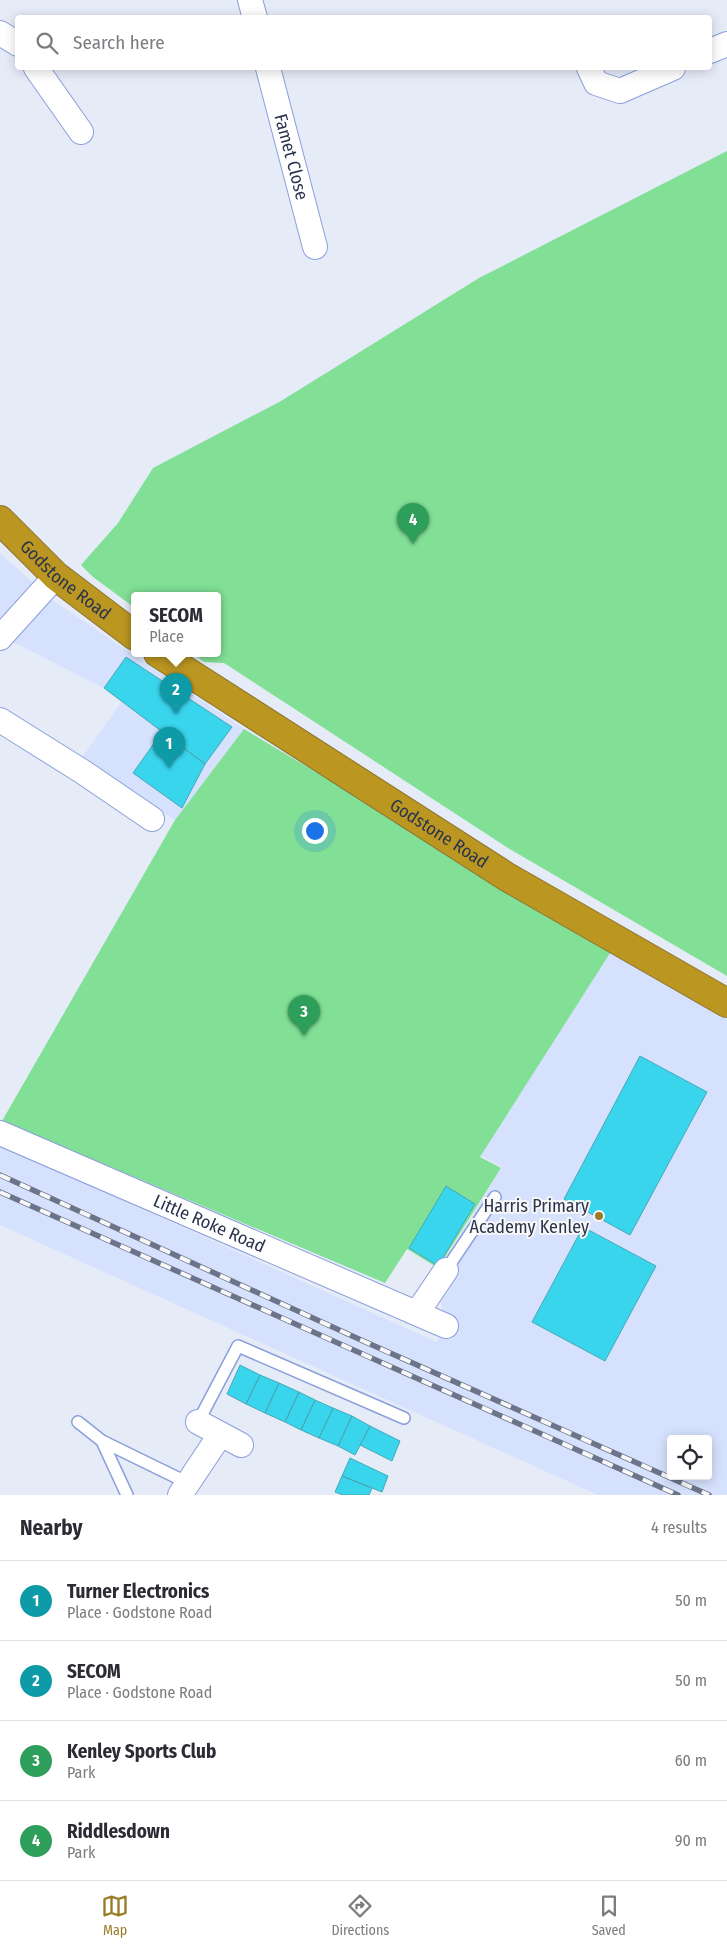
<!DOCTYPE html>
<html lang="en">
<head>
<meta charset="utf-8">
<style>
  :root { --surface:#fff; --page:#f7f7f7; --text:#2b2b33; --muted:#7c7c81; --line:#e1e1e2; --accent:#987b23 }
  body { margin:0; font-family:"Fira Sans Condensed",sans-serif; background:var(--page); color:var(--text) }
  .controls { position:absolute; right:15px; bottom:15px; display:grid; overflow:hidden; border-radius:5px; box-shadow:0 2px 12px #0003 }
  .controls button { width:45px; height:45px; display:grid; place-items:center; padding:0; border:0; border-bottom:1px solid var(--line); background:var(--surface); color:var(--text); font:25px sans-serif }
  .you { position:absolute; left:314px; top:830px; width:18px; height:18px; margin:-12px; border:4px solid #fff; border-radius:50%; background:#1a73e8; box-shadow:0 0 0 8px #1a73e833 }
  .badge { display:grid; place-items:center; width:32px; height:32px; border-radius:50%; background:var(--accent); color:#fff; font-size:16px; font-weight:700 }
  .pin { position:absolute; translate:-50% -41px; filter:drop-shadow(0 1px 2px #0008) }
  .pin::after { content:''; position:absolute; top:26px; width:18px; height:15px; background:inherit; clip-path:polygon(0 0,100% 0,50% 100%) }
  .popup { position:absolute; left:131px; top:592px; width:90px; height:65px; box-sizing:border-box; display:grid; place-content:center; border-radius:5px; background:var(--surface); filter:drop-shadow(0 1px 4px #0005); font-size:16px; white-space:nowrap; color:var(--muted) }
  .popup b { font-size:19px; color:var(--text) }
  .popup::after { content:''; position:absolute; left:50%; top:100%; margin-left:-10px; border:10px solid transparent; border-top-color:var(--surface) }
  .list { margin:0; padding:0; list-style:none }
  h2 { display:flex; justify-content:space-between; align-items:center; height:65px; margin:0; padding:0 20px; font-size:21px }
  h2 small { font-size:16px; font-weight:400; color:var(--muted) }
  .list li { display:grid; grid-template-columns:32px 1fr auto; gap:15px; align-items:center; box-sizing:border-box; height:80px; padding:0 20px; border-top:1px solid var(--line) }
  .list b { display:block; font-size:19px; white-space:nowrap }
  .list p { margin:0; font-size:16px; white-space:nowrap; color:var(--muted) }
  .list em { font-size:16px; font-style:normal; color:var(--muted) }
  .icon { flex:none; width:28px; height:28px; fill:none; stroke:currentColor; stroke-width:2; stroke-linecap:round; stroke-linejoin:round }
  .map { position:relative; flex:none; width:727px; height:1495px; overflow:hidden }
  .search { position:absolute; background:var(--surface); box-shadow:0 2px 12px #0003; left:15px; right:15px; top:15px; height:55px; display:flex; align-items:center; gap:12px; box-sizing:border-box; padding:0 18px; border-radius:5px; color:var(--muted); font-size:19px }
  .sheet { height:385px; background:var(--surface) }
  nav { display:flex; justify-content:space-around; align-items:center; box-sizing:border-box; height:70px; border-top:1px solid var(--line); background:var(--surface); font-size:14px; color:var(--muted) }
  nav a { display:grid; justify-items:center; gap:2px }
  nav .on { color:var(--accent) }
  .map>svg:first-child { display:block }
  .built { fill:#d6e1fd; fill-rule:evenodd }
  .green { fill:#81e096 }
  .building { fill:#38d5ec; stroke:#48a8b7 }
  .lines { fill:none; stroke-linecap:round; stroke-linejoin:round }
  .lane-casing { stroke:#8a9fdb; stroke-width:14 }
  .street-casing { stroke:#8a9fdb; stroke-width:26 }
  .highway-casing { stroke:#897430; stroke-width:30 }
  .lane { stroke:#fff; stroke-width:11 }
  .street { stroke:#fff; stroke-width:24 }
  .highway { stroke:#bb9621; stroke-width:28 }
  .rail-casing { stroke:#6c7489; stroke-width:5.5 }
  .rail { stroke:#f8f8f8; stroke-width:4; stroke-dasharray:11; stroke-linecap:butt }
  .poi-dot { fill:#987b23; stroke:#f8f8f8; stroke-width:2 }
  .labels { text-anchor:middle; stroke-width:4; stroke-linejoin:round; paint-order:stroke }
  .street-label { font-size:18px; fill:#2b344d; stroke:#f8f8f8 }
  .poi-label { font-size:18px; fill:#2b344d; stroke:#f8f8f8; text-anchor:end }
</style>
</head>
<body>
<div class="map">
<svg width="727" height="1495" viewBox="0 0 727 1495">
  <rect width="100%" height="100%" fill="#e6ebf8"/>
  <path class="built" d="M0 553 51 599 244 729 175 820 81 759 122 701 104 688 19 645 0 637Z
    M612 950 727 1019V1495H598L0 1225V1145L437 1342 449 1320 443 1313 441 1301 445 1289 441 1266 502 1167 480 1155ZM671 1439H708V1476H671Z"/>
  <path class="green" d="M727 151V976L508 848 224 663 204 662 192 653H217V595H135V608L93 577 81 565 118 523 153 468 281 401 479 278Z
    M244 729 612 950 480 1157 501 1168 438 1268 407 1249 385 1283 2 1121 175 820Z"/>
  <path class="building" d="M126 657 232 727 205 764 104 688Z
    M162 732 205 764 182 808 133 773Z
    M640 1056 707 1092 630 1235 564 1199Z
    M446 1186 475 1204 438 1266 409 1248Z
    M583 1227 656 1266 605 1361 532 1322Z
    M240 1365 260 1375 246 1404 227 1394Z
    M260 1375 279 1383 265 1413 246 1404Z
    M279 1383 299 1392 285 1422 265 1413Z
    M299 1392 315 1400 301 1430 285 1422Z
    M315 1400 333 1408 319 1438 301 1430Z
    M333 1408 352 1416 338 1446 319 1438Z
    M352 1416 370 1426 355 1455 338 1446Z
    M370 1426 400 1441 392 1461 360 1445Z
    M350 1458 388 1476 382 1492 342 1476Z
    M342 1476 372 1488 369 1495H343L335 1492Z"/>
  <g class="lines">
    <defs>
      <path id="lane" d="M446 1270 495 1197
        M78 1422 102 1441 188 1483
        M198 1422 238 1346 404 1418
        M102 1441 127 1495"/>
      <g id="street">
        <path d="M250 0 255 18"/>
        <path d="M0 33 18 44"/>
        <path d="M710 51 727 44"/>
        <path d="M36 68 81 132"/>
        <path id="s1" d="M268 68 315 247"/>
        <path d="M589 68 596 83 620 91 673 68"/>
        <path d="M0 638 56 576"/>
        <path d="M0 720 83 772 152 819"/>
        <path id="s2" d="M0 1133 446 1326"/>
        <path d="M417 1313 446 1270"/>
        <path d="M198 1422 241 1445"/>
        <path d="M180 1495 220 1435"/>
      </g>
      <g id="highway">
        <path id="s3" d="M0 520 56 576 135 636"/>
        <path id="s4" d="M158 653 507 877 727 1003"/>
      </g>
    </defs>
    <use href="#lane" class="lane-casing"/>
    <use href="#street" class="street-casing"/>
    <use href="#highway" class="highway-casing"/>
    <use href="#lane" class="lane"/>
    <use href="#street" class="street"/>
    <use href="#highway" class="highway"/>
    <defs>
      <path id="rail" d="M0 1175 361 1340 709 1495
        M0 1192 678 1495"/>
    </defs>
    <use href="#rail" class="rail-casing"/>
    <use href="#rail" class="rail"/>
  </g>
  <circle class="poi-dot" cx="599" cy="1216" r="5"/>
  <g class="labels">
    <g class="street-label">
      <text dy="6" stroke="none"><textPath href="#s1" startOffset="92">Famet Close</textPath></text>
      <text dy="6" stroke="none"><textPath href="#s3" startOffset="89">Godstone Road</textPath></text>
      <text dy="6" stroke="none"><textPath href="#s4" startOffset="334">Godstone Road</textPath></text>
      <text dy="6" stroke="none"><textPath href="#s2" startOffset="228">Little Roke Road</textPath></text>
    </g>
    <g class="poi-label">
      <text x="589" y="1212">Harris Primary<tspan x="589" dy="21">Academy Kenley</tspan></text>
    </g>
  </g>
</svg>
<div class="controls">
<button><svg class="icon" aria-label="locate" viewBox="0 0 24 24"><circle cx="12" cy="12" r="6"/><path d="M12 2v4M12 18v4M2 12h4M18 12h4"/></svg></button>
</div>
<div class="you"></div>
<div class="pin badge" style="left:169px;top:768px;background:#0f9aa8">1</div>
<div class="pin badge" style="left:176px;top:714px;background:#0f9aa8">2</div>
<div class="popup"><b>SECOM</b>Place</div>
<div class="pin badge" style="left:304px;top:1036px;background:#2e9e5b">3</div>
<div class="pin badge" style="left:413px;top:544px;background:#2e9e5b">4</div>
<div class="search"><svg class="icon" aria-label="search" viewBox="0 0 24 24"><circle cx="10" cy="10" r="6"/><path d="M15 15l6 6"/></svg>Search here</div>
</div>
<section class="sheet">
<h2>Nearby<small>4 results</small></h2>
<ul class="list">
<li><span class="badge" style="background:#0f9aa8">1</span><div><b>Turner Electronics</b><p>Place · Godstone Road</p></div><em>50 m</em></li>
<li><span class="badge" style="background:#0f9aa8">2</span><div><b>SECOM</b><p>Place · Godstone Road</p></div><em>50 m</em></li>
<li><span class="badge" style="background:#2e9e5b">3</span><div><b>Kenley Sports Club</b><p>Park</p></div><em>60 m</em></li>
<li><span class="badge" style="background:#2e9e5b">4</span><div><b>Riddlesdown</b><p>Park</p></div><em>90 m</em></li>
</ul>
</section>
<nav>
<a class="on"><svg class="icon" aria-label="map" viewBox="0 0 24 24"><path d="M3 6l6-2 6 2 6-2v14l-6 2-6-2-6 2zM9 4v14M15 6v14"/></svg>Map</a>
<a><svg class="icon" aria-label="directions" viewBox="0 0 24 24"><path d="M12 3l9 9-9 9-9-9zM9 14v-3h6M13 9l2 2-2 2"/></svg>Directions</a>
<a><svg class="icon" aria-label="saved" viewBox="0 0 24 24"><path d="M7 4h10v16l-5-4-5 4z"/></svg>Saved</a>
</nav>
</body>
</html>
